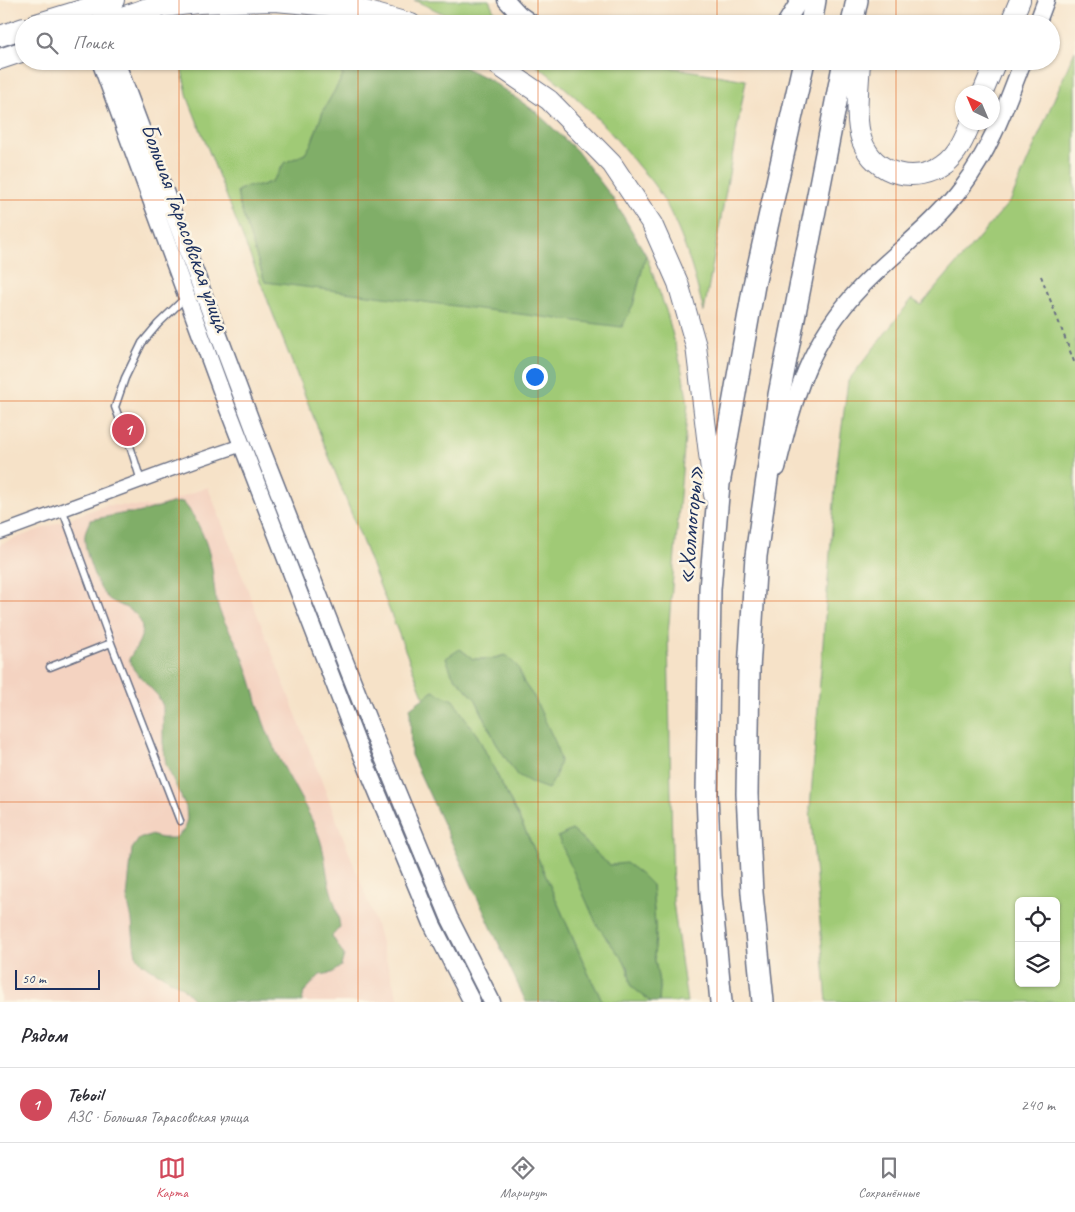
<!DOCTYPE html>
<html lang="ru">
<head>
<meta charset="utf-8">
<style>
  :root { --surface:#fff; --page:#f2f2f3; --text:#2b2b33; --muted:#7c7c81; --line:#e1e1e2; --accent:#d1495b }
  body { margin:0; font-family:Caveat,sans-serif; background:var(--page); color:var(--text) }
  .controls { position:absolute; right:15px; bottom:15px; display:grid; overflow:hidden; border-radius:8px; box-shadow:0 1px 4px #0004 }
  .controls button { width:45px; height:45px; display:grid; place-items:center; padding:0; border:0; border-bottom:1px solid var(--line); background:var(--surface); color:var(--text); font:25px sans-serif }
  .compass { position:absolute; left:955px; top:85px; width:45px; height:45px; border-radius:50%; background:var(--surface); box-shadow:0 1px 4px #0004; rotate:316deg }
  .scale { position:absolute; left:15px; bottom:12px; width:85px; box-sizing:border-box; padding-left:5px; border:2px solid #1b2f5e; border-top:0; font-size:14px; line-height:18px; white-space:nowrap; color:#1b2f5e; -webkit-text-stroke:4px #fcf5e5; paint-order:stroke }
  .you { position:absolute; left:534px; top:376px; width:18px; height:18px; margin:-12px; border:4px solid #fff; border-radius:50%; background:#1a73e8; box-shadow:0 0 0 8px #1a73e833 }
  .badge { display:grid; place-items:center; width:32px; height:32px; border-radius:50%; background:var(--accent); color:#fff; font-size:16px; font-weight:700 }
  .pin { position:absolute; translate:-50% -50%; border:2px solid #fff; box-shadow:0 1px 5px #0006 }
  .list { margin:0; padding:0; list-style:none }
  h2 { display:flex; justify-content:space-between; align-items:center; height:65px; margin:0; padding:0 20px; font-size:21px }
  h2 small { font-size:16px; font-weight:400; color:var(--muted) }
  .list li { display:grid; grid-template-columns:32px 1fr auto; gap:15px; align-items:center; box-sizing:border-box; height:75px; padding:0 20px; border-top:1px solid var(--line) }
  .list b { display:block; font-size:19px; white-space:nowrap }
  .list p { margin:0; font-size:16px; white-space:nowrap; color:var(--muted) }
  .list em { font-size:16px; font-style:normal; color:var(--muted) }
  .icon { flex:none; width:28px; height:28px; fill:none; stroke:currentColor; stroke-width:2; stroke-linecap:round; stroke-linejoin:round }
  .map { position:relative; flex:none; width:1075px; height:1002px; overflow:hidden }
  .search { position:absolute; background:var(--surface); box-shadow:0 1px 4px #0004; left:15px; right:15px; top:15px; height:55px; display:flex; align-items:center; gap:12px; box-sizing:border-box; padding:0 18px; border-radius:28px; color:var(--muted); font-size:19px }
  .sheet { height:140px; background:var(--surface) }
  nav { display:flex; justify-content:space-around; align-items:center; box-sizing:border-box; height:70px; border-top:1px solid var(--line); background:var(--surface); font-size:14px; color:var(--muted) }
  nav a { display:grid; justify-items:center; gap:2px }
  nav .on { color:var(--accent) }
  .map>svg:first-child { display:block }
  .built { fill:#f4d3c1 }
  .green { fill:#a0ca76; stroke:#5e7c6a; fill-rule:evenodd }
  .forest { fill:#80ae67; stroke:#4e6e62 }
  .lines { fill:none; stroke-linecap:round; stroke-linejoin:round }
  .tertiary-tunnel { stroke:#cabeb3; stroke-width:16; stroke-dasharray:16 8; stroke-linecap:butt }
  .service-casing { stroke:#686e83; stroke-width:9 }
  .minor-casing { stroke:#686e83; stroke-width:15 }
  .tertiary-casing { stroke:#686e83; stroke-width:19 }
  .primary-casing { stroke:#686e83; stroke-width:22 }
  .trunk-casing { stroke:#686e83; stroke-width:24 }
  .path { stroke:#686e83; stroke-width:2; stroke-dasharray:4 4; stroke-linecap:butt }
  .service { stroke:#fff; stroke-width:6 }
  .minor { stroke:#fff; stroke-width:12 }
  .tertiary { stroke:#fff; stroke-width:16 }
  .primary { stroke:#fff; stroke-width:20 }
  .trunk { stroke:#fff; stroke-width:21 }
  .grid { fill:none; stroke:#de5710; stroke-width:1; stroke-opacity:0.55 }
  .labels { text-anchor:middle; stroke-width:5; stroke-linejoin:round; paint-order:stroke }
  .street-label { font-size:24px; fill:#1b2f5e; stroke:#fcf5e5 }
</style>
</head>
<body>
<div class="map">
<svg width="1075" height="1002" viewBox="0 0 1075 1002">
  <rect width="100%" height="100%" fill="#fcf5e5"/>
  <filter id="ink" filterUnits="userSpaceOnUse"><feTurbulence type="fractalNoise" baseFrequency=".02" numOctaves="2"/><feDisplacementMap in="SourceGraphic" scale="10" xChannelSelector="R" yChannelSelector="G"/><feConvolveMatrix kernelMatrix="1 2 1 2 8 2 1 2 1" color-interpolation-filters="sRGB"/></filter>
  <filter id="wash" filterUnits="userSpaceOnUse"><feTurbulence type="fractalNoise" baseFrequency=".0096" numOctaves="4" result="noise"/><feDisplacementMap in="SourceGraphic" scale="20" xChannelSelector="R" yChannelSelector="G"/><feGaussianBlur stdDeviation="1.12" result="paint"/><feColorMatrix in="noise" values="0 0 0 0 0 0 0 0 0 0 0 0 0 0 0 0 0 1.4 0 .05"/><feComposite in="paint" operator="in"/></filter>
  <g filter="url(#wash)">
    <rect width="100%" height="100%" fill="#f6e2c8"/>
    <path class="built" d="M208 487 371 909 399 1002H0V544L106 505 155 507Z"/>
    <path class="green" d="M414 0H489L495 13 507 24H466Z
      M1075 50V1002H827L810 809 837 464 848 381 912 299 921 305 1011 200ZM1019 901H1056V983H1019Z
      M180 61H331L338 66 343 76 324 109 311 145 305 154 284 163 278 174 271 182 260 186H248L237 191 239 203 265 282 633 305 646 255 667 313 681 366 688 403 668 634 673 902 687 1002H659L660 988 654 954 656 938 652 885 610 865 596 855 585 841 572 830 558 837 607 940C623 957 628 963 631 986L651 1002H603L589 975 530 840 477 735 433 691 424 698 188 98ZM460 649 473 659H490L506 655 517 667 524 683 534 697 496 743 476 700 452 674Z
      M530 61H633L746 80 704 312C694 273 683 232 662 197 656 186 647 176 639 167 608 127 572 89 530 61Z"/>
    <path class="forest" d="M331 61H452L490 80 536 112 576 150 612 197 646 255 633 305 622 327 265 282 239 203 237 191 248 186H260L271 182 278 174 284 163 305 154 311 144 324 109 343 76 338 66Z
      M183 502C198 519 209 545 212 568 214 581 214 596 219 609 224 624 235 638 241 653 254 682 258 714 272 743 285 773 304 801 317 831 324 847 325 863 328 879 331 895 338 910 340 927L332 936 344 955 341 966 332 973 320 975 304 992 302 1002H196L182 987 143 964 136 955 134 944 132 920 127 898 132 849 139 839 150 835 162 838H175L184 830 187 819 186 807 166 765 163 743V706L158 696 134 670 129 659C134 650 143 639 142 628 141 610 120 607 109 599 97 590 83 549 85 535 85 530 89 524 90 520L126 513H138L172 503Z
      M460 649 473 659H490L506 655 518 667 524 683 534 697 556 744 560 761 555 778 548 789 532 783 516 774 496 743 476 700 452 674 446 658Z
      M433 691 453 700 477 735 530 840 589 975 603 1002H526L411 755 410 708Z
      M572 830C587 842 595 854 610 865L626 863 640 873 652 885 656 938 654 955 660 988 659 1002H651L631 986 628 967 597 925 558 837Z"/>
  </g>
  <g filter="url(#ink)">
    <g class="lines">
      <path class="tertiary-tunnel" d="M77 0 86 24"/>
      <defs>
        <path id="service" d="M141 481 131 449 115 407 125 378 142 343 158 324 186 297
          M63 511 111 643 180 821
          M50 667 111 643"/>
        <path id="minor" d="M0 533 192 462 242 445"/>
        <path id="tertiary" d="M506 0 519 14 533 24
          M785 24 800 0
          M1037 24 1046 0
          M100 61 228 409 361 753 433 926 472 1002
          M116 61 257 437 377 743 449 917 492 1002
          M777 468C795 395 808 342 862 286 895 252 934 225 962 187 991 149 1006 105 1023 61"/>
        <path id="primary" d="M144 9 199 3 275 1 354 8 411 24
          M36 24 114 0
          M102 24 157 5
          M1010 24 1020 0
          M0 36 24 28
          M0 59 24 51
          M492 61 549 100 612 164 652 224 678 283 696 346 714 495
          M860 61C859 85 854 119 862 141 875 175 916 185 944 164 958 154 965 137 971 122
          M983 92 996 61"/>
        <path id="trunk" d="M811 24 815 0
          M852 24 857 0
          M721 1002 711 896 707 794 710 589 719 484 754 285 804 61
          M763 1002 752 893 747 794 749 669 756 556 779 395 844 61"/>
      </defs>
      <use href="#service" class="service-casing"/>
      <use href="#minor" class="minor-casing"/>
      <use href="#tertiary" class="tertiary-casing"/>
      <use href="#primary" class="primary-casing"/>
      <use href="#trunk" class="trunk-casing"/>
      <path class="path" d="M1041 276 1075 364"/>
      <use href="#service" class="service"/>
      <use href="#minor" class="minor"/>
      <use href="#tertiary" class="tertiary"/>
      <use href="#primary" class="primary"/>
      <use href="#trunk" class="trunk"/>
    </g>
  </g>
  <path class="grid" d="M179 0V24M358 0V24M538 0V24M717 0V24M896 0V24M179 61V1002M358 61V1002M538 61V1002M717 61V1002M896 61V1002M0 200H1075M0 401H1075M0 601H1075M0 802H1075"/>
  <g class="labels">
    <g class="street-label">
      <text transform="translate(186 227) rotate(70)" y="8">Большая Тарасовская улица</text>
      <text transform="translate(690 525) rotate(-85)" y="8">«Холмогоры»</text>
    </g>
  </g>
</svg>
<div class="controls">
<button><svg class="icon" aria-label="locate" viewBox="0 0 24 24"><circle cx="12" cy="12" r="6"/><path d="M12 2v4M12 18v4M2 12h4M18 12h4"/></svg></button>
<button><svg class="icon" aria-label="layers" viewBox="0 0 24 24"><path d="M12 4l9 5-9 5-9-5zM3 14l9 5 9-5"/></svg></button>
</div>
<svg class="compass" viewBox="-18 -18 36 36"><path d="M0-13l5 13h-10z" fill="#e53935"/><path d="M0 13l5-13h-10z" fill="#7c7c81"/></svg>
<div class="scale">50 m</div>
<div class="you"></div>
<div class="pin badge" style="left:128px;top:430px">1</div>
<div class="search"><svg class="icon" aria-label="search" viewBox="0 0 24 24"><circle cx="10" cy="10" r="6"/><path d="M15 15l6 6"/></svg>Поиск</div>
</div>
<section class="sheet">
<h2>Рядом<small></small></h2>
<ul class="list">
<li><span class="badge">1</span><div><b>Teboil</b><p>АЗС · Большая Тарасовская улица</p></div><em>240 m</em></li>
</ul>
</section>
<nav>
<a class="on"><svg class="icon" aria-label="map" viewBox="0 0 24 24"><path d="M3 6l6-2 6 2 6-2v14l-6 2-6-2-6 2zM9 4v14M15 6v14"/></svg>Карта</a>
<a><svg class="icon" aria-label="directions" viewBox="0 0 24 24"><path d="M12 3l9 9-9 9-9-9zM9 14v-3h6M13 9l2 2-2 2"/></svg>Маршрут</a>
<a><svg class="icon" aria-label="saved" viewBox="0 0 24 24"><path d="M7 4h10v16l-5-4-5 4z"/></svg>Сохранённые</a>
</nav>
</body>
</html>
